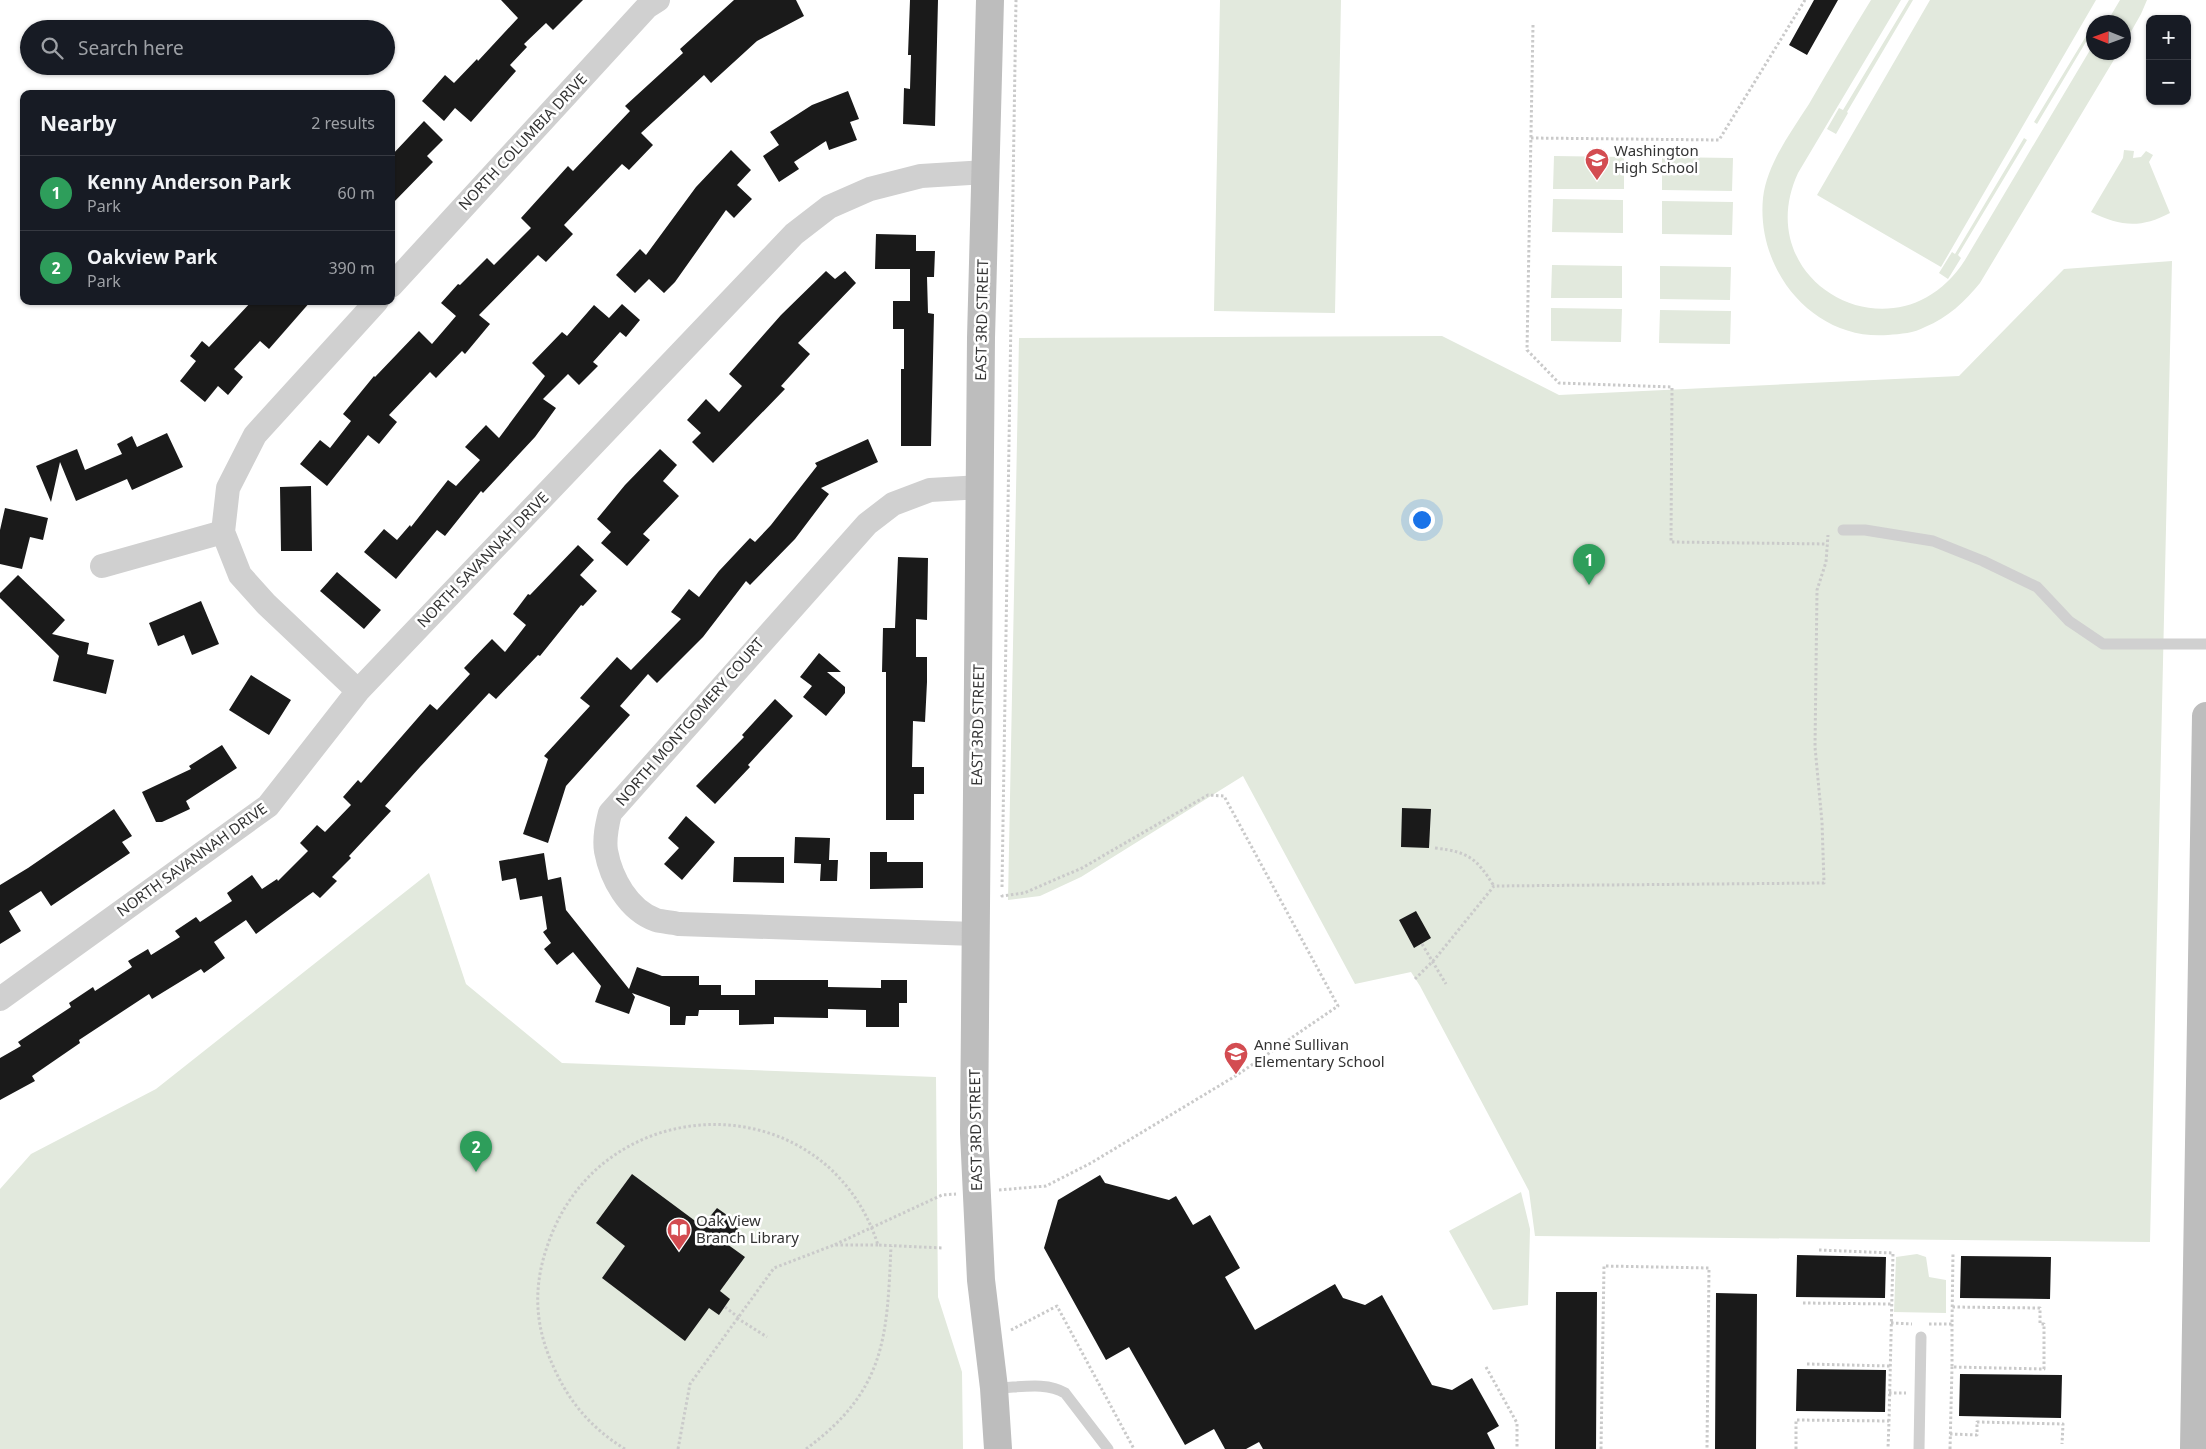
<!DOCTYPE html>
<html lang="en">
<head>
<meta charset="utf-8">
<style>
  :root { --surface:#171b24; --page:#20242c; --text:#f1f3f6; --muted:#9ea1a6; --line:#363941; --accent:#b45309 }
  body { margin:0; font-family:"Noto Sans",sans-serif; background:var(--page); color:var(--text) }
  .controls { position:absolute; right:15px; top:15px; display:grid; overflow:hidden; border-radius:10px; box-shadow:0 1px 4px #0004 }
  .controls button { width:45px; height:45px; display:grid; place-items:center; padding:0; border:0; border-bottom:1px solid var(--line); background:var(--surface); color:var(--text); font:25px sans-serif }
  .compass { position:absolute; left:2086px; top:15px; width:45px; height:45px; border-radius:50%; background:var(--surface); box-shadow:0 1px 4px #0004; rotate:271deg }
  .you { position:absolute; left:1421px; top:519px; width:18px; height:18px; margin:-12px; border:4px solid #fff; border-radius:50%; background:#1a73e8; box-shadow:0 0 0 8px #1a73e833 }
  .badge { display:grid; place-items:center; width:32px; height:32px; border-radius:50%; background:var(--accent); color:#fff; font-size:16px; font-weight:700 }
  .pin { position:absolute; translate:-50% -41px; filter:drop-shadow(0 1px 2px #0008) }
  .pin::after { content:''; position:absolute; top:26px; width:18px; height:15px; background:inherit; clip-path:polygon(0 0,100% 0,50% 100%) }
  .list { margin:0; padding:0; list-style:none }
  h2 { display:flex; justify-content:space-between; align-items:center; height:65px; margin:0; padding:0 20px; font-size:21px }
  h2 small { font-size:16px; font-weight:400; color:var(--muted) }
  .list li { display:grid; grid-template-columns:32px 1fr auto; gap:15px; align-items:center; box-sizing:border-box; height:75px; padding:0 20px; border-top:1px solid var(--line) }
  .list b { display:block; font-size:19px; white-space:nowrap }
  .list p { margin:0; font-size:16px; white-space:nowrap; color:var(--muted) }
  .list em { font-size:16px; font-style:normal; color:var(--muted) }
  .icon { flex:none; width:28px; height:28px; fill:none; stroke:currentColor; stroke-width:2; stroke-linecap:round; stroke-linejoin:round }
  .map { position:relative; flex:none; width:2206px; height:1449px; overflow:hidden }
  .search { position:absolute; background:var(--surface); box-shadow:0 1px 4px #0004; left:20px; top:20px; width:375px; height:55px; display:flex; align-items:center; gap:12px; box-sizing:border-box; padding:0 18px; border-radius:28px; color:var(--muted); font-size:19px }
  .panel { position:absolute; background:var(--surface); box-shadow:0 1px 4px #0004; left:20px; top:90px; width:375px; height:215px; border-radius:10px }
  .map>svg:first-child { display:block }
  .green { fill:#e2e9dd }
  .building { fill:#1a1a1a }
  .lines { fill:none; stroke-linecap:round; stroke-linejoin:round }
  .path { stroke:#cacaca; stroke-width:3; stroke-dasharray:2.5 2.5; stroke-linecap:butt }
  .lane { stroke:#d0d0d0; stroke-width:11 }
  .street { stroke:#d0d0d0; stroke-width:24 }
  .secondary { stroke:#bdbdbd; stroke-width:28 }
  .labels { text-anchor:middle; stroke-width:5; stroke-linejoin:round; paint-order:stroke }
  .street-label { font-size:15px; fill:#333; stroke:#fff }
  .poi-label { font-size:15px; fill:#333; stroke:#fff; text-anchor:start }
</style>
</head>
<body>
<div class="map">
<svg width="2206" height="1449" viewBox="0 0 2206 1449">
  <rect width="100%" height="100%" fill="#fff"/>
  <path class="green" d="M1220 0H1341L1335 313 1214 311Z
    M1871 0H1901L1798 173C1747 284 1898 365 1965 260L2093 45 2094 52 2118 53 1980 283C1965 301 1948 318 1925 327 1914 333 1901 334 1888 335 1813 341 1756 270 1763 198 1767 164 1791 132 1809 104 1829 69 1850 34 1871 0Z
    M1909 0H1913L1847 112 1848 113 1836 134 1827 129 1839 108 1843 110Z
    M1930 0H2096L1941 267 1817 195Z
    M2120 0H2147L2141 14 2124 44V22H2107Z
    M2094 23 2093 30 2037 124 2034 122Z
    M2024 138 2027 140 1958 255 1961 258 1948 279 1939 273 1952 252 1955 254Z
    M2124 150 2134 151 2133 158 2141 157 2146 151 2153 155 2149 162 2170 213C2140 229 2120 226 2091 212L2123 158Z
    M1554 156 1624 157V189H1553Z
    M1662 157 1733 158 1732 191 1662 190Z
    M1553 199 1623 200V233L1552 232Z
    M1662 201 1733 202 1732 235 1662 234Z
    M2172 261 2150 1242 1535 1236 1529 1191 1420 986 1411 972 1355 984 1243 776 1081 877 1040 896 1008 900 1019 338 1442 336 1559 395 1959 376 2064 269Z
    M1552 265 1622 266V298H1551Z
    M1660 266 1731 267 1730 300 1660 299Z
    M1551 308 1622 309 1621 342 1551 341Z
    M1660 310 1731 311 1730 344 1659 343Z
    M429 873 466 984 562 1063 936 1077 938 1297 962 1372 963 1449H0V1189L31 1154 156 1089Z
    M1521 1192 1530 1229 1528 1305 1493 1310 1449 1231Z
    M1917 1254 1926 1257 1929 1277 1946 1280V1313L1894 1312 1896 1257Z"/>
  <path class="building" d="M501 0H583L553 30 546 23 524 44 527 47 510 65 516 71 471 122 455 108 444 121 422 101 445 75 454 83 477 59 478 61 518 18Z
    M734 0H796L804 16 757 41 711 83 704 75 641 133 653 145 629 170 622 164 564 225 573 234 546 262 538 255 479 315 490 324 465 354 462 351 436 378 430 372 389 415 397 422 379 444 368 435 327 486 300 464 320 440 330 448 351 421 343 414 374 376 375 377 419 331 432 344 456 316 441 303 458 284 460 285 487 258 494 265 531 228 521 218 568 166 573 171 630 111 625 106 683 53 680 49Z
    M910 0H938L935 126 903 124 904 88 910 89 911 55H908Z
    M1814 0H1838L1807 55 1789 45Z
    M848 91 859 119 850 122 857 140 829 150 826 141 794 162 799 169 779 182 763 156 779 145 770 132 812 105Z
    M424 121 443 140 427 156 433 162 391 205V156Z
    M731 150 751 170 737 185 752 199 734 218 726 210 675 282 664 293 649 279 635 293 616 275 640 249 646 255 696 187Z
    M876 234 916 235V251H935L934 277H927L928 313 934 314 931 446H901V369H904V329H893V301H910V269H875Z
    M826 271 835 279 845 271 856 283 798 343 810 354 781 386 785 389 713 463 692 442 701 433 687 420 706 399 719 412 742 386 729 374 781 315Z
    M252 301H311L269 349 260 341 234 369 243 377 228 395 218 386 205 402 180 381 196 361 190 356 202 341 209 347Z
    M622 304 640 320 626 337 620 332 593 362 598 366 579 385 568 374 543 399 556 408 535 437 483 493 481 491 445 536 437 530 396 579 364 552 384 529 397 540 410 525 411 527 448 480 456 486 480 460 465 447 486 425 499 438 545 376 532 363 562 332 567 336 594 305 609 318Z
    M167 433 183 467 132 490 127 479 76 501 60 462 51 502 36 466 77 449 85 470 122 454 117 444 132 436 137 447Z
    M868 439 878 462 821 488 829 494 795 539 750 585 746 581 703 637 657 683 648 674 620 706 630 715 566 786 548 843 523 834 548 759 544 756 590 706 580 698 617 657 631 670 681 619 671 612 689 589 699 597 719 571 750 538 755 542 771 525 817 466 815 463Z
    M660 449 677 465 663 481 679 496 643 534 650 540 627 566 601 543 611 532 597 519 625 485Z
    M311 486 312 551H281L280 487Z
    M5 508 48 518 43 540 30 537 22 569 0 564V530Z
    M578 545 594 560 580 575 597 591 583 606 581 605 540 656 538 655 496 699 489 693 420 767 385 806 391 811 349 856 351 858 332 877 337 881 320 898 313 892 256 934 246 920 214 942 225 958 204 973 201 969 152 999 149 994 79 1040 80 1043 32 1076 35 1081 0 1100V1058L21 1046 18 1042 71 1007 69 1003 93 987 95 991 132 967 128 961 148 949 151 955 180 937 175 931 196 917 200 922 232 901 227 893 252 875 262 889 277 879 278 881 308 851 300 843 317 825 325 832 351 805 343 797 358 780 361 783 430 704 437 710 470 674 464 668 492 639 505 652 526 625 513 614 528 594 530 595Z
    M898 557 928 558 927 620 916 619V657H927V682L925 722 913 721 912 767H924V794H914V820H886V672H882L883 628H895Z
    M337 572 381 610 364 629 320 591Z
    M18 575 65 620 52 634 89 643 87 654 114 660 106 694 53 681 59 656 0 598V593Z
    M201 601 219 644 192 655 184 635 158 646 149 623Z
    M819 653 841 672H827L845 687V693L826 716 803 697 812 686 800 677Z
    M251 675 291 700 269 735 229 710Z
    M775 699 793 716 748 765 750 767 715 804 696 786 744 737 742 735Z
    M222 745 237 768 186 801 190 809 162 822H156L142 792 191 769 189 766Z
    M1402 808 1431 809 1429 848 1401 847Z
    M114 809 132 836 122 842 130 853 51 906 41 891 9 911 21 931 0 944V885L28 868Z
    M686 816 715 842 682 880 664 864 679 848 668 838Z
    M795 837 830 838 829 860H838L837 881H820L821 864 794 863Z
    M870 852H887V862H923V888L870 889Z
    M544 853 548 880 561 877 566 910 629 989 637 967 662 976H699V985H721V995H755V980H828V987L881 988V980H907V1003H899V1027H866V1010L828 1009V1018L774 1017V1024L739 1025V1010H699L698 1016H686L685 1025H670V1007L632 993 635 997 629 1014 595 1002 601 986 573 952 557 965 544 949 551 943 543 932 547 929 542 896 520 900 516 878 502 881 499 861Z
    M734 857H784V883L733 882Z
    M1416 911 1431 938 1414 948 1399 920Z
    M632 1174 702 1226 717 1208 741 1225 727 1244 745 1257 720 1291 730 1299 719 1315 709 1308 685 1341 602 1278 625 1246 596 1223Z
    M1100 1175 1105 1183 1169 1200 1176 1196 1193 1225 1210 1215 1240 1268 1225 1277 1255 1330 1335 1284 1343 1298 1365 1305 1382 1295 1432 1385 1452 1390 1472 1378 1499 1426 1487 1433 1495 1449H1263L1259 1442 1246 1449H1225L1214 1429 1185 1445 1129 1347 1106 1360 1044 1248 1058 1200Z
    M1797 1255 1886 1257 1885 1298 1796 1297Z
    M1961 1256 2051 1257 2050 1299 1960 1298Z
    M1556 1292H1597L1596 1449H1555Z
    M1716 1293 1757 1294 1756 1449H1715Z
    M1797 1369 1886 1370 1885 1412 1796 1411Z
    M1960 1374 2062 1375 2061 1418 1959 1416Z"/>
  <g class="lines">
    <path class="path" d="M1533 25 1527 350 1559 383 1672 387 1671 542 1827 544
      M1531 138 1719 140 1805 0
      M1435 848C1469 852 1476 858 1494 886
      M1002 887 1016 0
      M1422 944 1446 984
      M1415 979 1435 959 1494 886 1824 883 1822 822 1815 747 1817 590 1826 562 1828 535
      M999 1190 1046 1186 1091 1163 1237 1075 1338 1006 1224 796 1208 795 1082 868 1024 893 1002 896V893
      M878 1245H834L942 1195 956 1194
      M1819 1250 1893 1253 1889 1421
      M1803 1303 1891 1304
      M725 1307 738 1317
      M737 1318 767 1337
      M1891 1323 1912 1324
      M1929 1324H1952L1953 1252
      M1952 1324V1367L2044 1369V1324H2040V1308L1952 1307
      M1011 1330 1057 1306 1134 1449
      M1807 1364 1890 1366
      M1486 1367 1517 1423V1449
      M1889 1393H1906
      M1950 1434 1977 1435V1422L2063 1424 2062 1444
      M625 1449C586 1425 563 1394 547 1351 534 1315 535 1280 548 1244 602 1086 826 1083 878 1245L943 1248
      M678 1449 690 1384 774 1268 834 1245
      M806 1449C886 1390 887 1337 891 1246
      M1601 1449 1604 1266 1709 1268 1707 1449
      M1796 1449V1420L1889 1421 1888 1449
      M1950 1449 1952 1367"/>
    <path class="lane" d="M1843 530H1865L1933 541 1983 561 2037 587 2069 621 2103 644H2206
      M994 1388C1017 1388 1046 1381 1065 1393L1108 1449
      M1919 1449 1921 1337"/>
    <path class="street" d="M391 286 647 7 658 0
      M102 566 223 532
      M358 691 266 604 240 575 223 532 228 488 255 435 377 301
      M975 934 679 924C671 922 663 922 656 920 628 910 611 878 606 851 604 838 607 825 610 813L867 524 893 504 930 490 981 487
      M0 999 268 806 358 691 794 234 829 207 870 189 921 176 986 172"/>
    <path class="secondary" d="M990 0 981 338 974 1133 981 1280 994 1388 998 1449
      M2194 1449 2206 716"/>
  </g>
  <defs>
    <symbol id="school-pin" viewBox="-11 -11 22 30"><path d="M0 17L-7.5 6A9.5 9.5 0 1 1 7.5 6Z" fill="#d34c51" stroke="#fff"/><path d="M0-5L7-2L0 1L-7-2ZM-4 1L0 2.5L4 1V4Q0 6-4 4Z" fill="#fff"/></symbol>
    <symbol id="library-pin" viewBox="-11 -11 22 30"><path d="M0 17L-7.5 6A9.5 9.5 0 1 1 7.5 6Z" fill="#d34c51" stroke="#fff"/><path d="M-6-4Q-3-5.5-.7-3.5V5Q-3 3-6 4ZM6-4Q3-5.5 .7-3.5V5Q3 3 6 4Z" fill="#fff"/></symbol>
  </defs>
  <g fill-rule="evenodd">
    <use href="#school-pin" x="1583" y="146" width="28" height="38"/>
    <use href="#school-pin" x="1222" y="1040" width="28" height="38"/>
    <use href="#library-pin" x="665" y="1216" width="28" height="38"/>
  </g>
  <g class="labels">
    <g class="street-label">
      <text transform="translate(523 142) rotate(-47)" y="5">NORTH COLUMBIA DRIVE</text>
      <text transform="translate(982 320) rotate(-89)" y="5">EAST 3RD STREET</text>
      <text transform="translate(483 560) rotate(-46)" y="5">NORTH SAVANNAH DRIVE</text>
      <text transform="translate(690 722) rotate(-49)" y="5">NORTH MONTGOMERY COURT</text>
      <text transform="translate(978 725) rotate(-89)" y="5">EAST 3RD STREET</text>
      <text transform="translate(192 860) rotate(-36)" y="5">NORTH SAVANNAH DRIVE</text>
      <text transform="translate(976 1130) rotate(-91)" y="5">EAST 3RD STREET</text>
    </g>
    <g class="poi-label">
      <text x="1614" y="156">Washington<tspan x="1614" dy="17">High School</tspan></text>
      <text x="1254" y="1050">Anne Sullivan<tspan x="1254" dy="17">Elementary School</tspan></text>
      <text x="696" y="1226">Oak View<tspan x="696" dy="17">Branch Library</tspan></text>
    </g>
  </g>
</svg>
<div class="controls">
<button>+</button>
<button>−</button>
</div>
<svg class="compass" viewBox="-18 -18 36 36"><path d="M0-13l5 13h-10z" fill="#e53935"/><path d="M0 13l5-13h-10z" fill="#9ea1a6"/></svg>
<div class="you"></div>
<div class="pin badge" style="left:1589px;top:585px;background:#2e9e5b">1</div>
<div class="pin badge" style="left:476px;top:1172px;background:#2e9e5b">2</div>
<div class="search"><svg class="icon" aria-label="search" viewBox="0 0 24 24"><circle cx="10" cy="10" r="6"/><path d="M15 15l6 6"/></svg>Search here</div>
<section class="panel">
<h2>Nearby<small>2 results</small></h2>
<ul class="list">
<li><span class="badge" style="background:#2e9e5b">1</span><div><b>Kenny Anderson Park</b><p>Park</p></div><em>60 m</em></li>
<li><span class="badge" style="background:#2e9e5b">2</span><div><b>Oakview Park</b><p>Park</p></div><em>390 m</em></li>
</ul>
</section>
</div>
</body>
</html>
